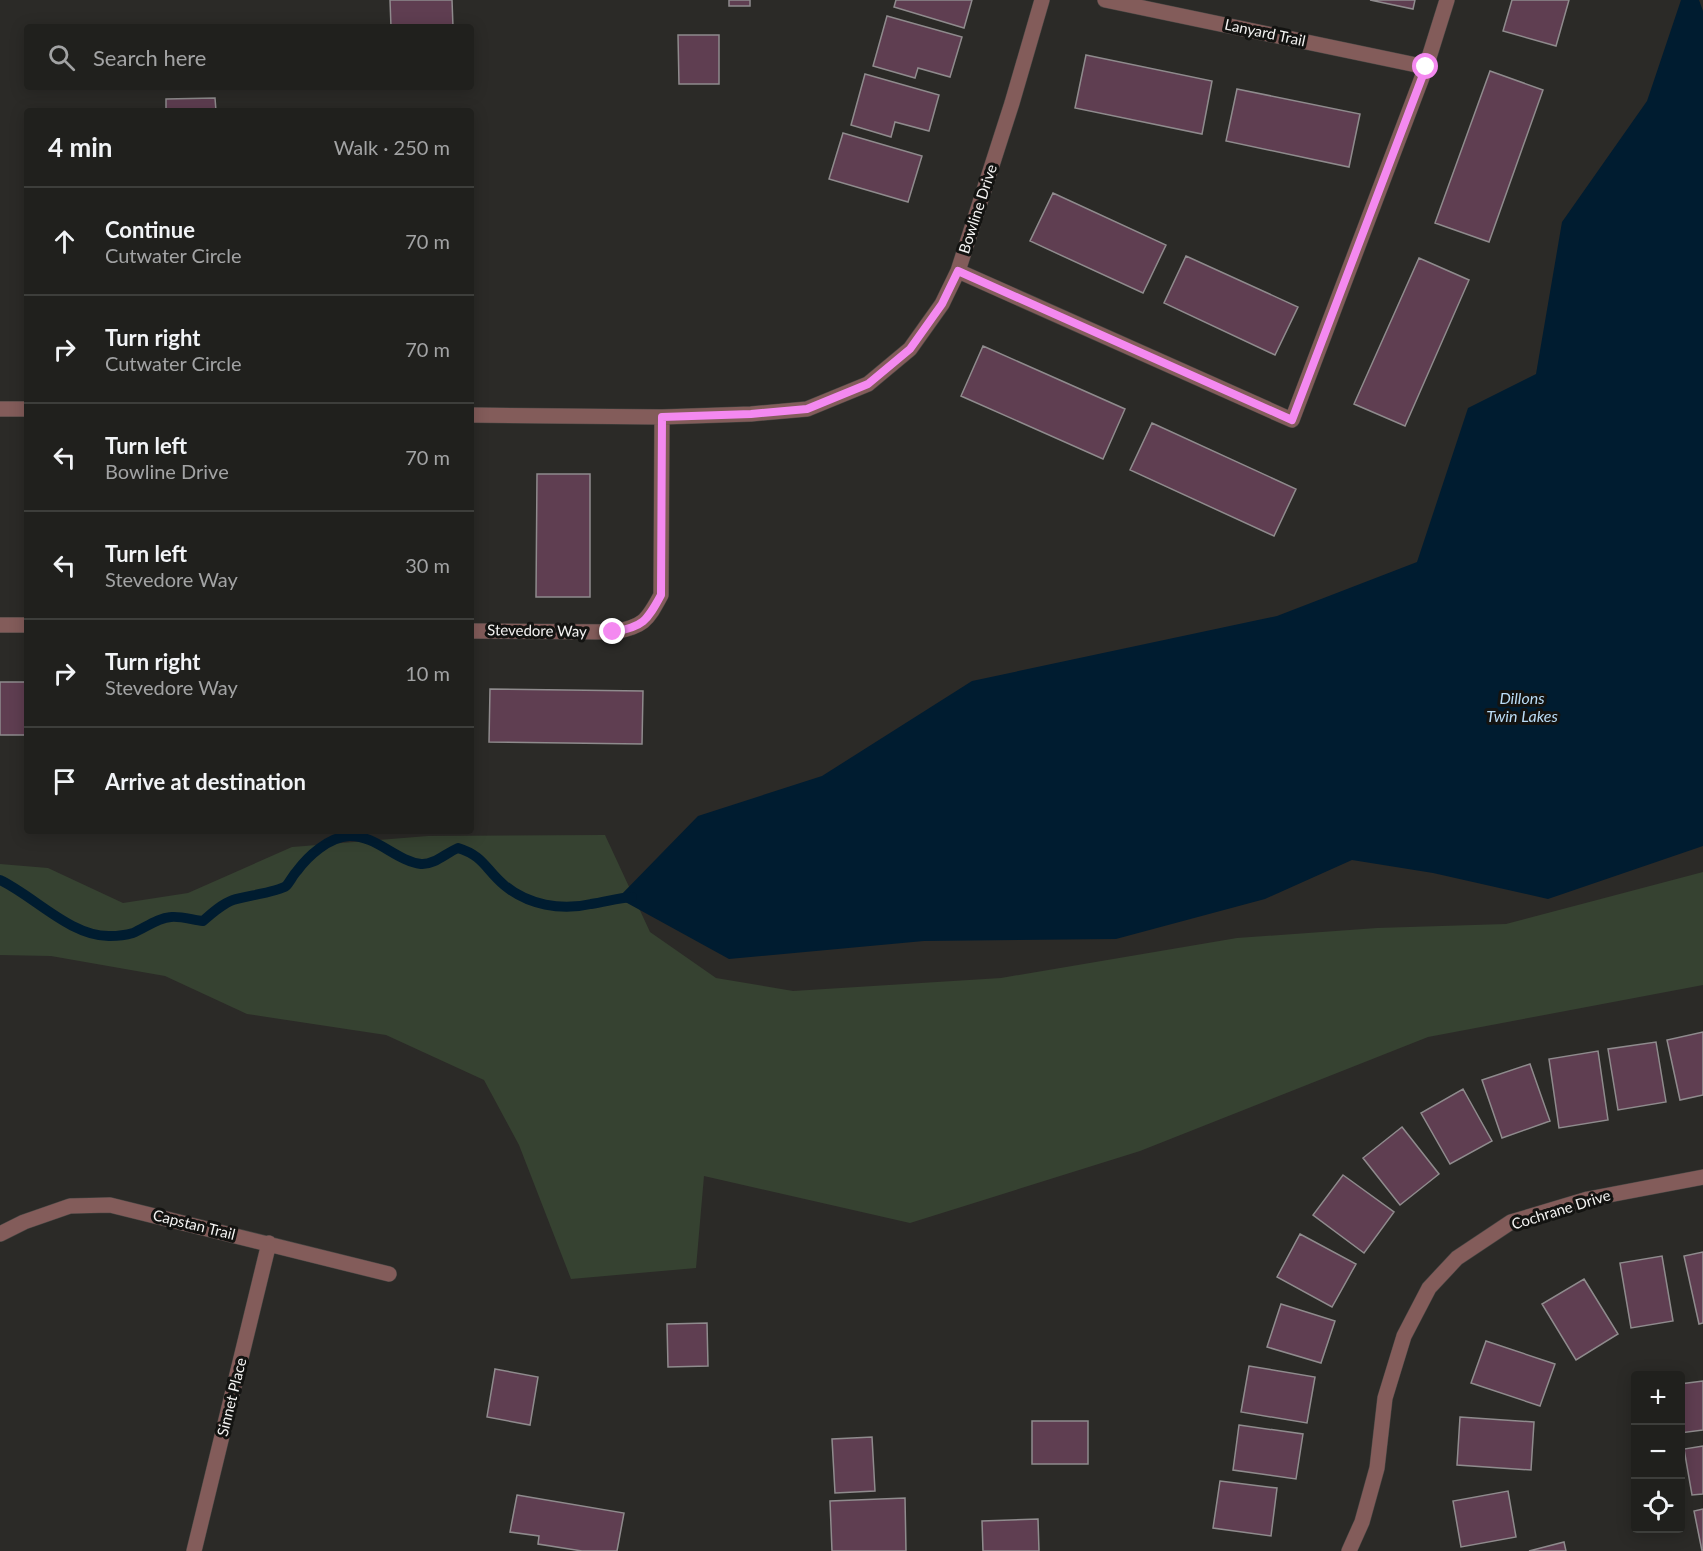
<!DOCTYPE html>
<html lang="en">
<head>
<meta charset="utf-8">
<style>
  :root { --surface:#20201d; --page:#2d2d2a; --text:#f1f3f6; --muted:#a2a3a4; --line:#3d3e3b }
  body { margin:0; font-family:Lato,sans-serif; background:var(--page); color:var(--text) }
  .controls { position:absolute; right:18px; bottom:18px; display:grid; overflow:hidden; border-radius:6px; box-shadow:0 3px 15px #0003 }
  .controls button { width:54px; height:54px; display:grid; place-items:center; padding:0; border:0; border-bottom:2px solid var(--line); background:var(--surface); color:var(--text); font:30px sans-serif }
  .stop { position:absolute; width:18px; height:18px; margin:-14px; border:4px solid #f489f0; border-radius:50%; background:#fff }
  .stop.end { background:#f489f0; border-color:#fff; box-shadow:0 2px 6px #0008 }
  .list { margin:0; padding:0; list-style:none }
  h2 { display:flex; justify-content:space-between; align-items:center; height:78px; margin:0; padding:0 24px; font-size:26px }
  h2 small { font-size:20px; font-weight:400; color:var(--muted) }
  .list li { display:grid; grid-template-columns:39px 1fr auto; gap:18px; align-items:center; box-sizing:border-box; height:108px; padding:0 24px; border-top:2px solid var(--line) }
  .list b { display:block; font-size:22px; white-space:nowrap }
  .list p { margin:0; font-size:20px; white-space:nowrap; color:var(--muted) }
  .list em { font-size:20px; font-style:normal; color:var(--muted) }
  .icon { flex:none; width:33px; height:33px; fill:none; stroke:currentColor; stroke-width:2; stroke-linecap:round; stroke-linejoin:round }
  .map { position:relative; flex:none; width:1703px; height:1551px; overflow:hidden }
  .search { position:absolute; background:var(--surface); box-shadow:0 3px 15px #0003; left:24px; top:24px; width:450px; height:66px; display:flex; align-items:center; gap:15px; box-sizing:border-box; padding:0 21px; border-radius:6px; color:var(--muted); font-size:22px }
  .panel { position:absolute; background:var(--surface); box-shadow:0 3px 15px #0003; left:24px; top:108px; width:450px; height:726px; border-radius:6px }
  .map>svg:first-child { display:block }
  .green { fill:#364231 }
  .water { fill:#001c30 }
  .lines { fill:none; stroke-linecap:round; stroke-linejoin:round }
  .stream { stroke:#001c30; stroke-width:10 }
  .building { fill:#5f3e51; stroke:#8f8b8d; stroke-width:1.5 }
  .minor-casing { stroke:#474643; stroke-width:16 }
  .minor { stroke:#835c5a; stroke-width:15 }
  .route { stroke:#f489f0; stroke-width:8 }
  .labels { text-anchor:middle; stroke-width:6; stroke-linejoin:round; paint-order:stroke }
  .street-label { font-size:15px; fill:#f4f3f2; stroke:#131311 }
  .water-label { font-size:16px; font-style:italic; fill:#badcf6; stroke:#131311 }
</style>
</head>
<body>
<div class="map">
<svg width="1703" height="1551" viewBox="0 0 1703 1551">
  <rect width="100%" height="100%" fill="#2b2a27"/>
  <path class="green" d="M605 835 650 932 716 978 793 991 1001 978 1237 938 1377 928 1506 924 1703 872V985L1428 1037 1140 1151 910 1223 704 1176 696 1268 571 1279 519 1145 484 1080 386 1035 247 1014 165 976 51 956 0 955V864L48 868 123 903 188 893 292 847 428 836Z"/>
  <path class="water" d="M1681 0H1699L1703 11V846L1548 899 1433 873 1352 860 1265 899 1116 939 924 941 729 959 618 898 698 816 822 776 972 681 1277 616 1417 562 1468 408 1536 374 1562 222 1647 101Z"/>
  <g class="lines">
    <path class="stream" d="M0 880C34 896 71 937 110 936 117 936 126 935 133 933 145 928 157 918 171 917 181 916 193 920 203 921 212 913 222 904 233 900 245 896 278 892 286 886 290 882 293 875 297 871 308 856 329 837 349 836 376 835 396 861 421 864 434 865 446 853 458 848 484 856 485 869 504 885 528 905 561 911 591 904 605 902 618 898 632 897"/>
  </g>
  <path class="building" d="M390 0H452L453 27H391Z
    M729 0H750V6H729Z
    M896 0H972L964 28 894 7Z
    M1370 0H1415L1413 9Z
    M1512 0H1569L1556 46 1503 31Z
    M887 16 962 37 950 77 918 68 915 78 873 66Z
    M678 35H719V84H679Z
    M1086 55 1212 81 1202 134 1075 108Z
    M1490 71 1543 90 1489 242 1435 223Z
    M865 74 939 95 929 131 895 122 891 137 851 125Z
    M1237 89 1360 114 1349 167 1226 141Z
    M215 98 216 111H166V99Z
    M843 133 922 156 908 202 829 179Z
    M1053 193 1166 245 1143 293 1030 241Z
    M1186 256 1298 307 1275 355 1164 303Z
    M1419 258 1469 280 1405 426 1354 404Z
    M983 346 1125 409 1103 459 961 396Z
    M1152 423 1296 489 1274 536 1130 470Z
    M537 474H590V597H536Z
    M0 682H27V735H0Z
    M490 689 643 691 642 744 489 742Z
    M1703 1032V1095L1680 1100 1667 1040Z
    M1656 1042 1666 1102 1618 1110 1608 1049Z
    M1598 1051 1608 1120 1559 1128 1549 1059Z
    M1530 1064 1550 1121 1502 1138 1482 1080Z
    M1463 1089 1492 1141 1450 1164 1421 1113Z
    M1402 1127 1439 1174 1400 1205 1363 1158Z
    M1343 1175 1394 1212 1364 1253 1313 1215Z
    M1300 1234 1356 1264 1332 1307 1277 1277Z
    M1703 1252V1323L1699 1324 1684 1256Z
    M1662 1256 1673 1321 1631 1328 1620 1263Z
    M1584 1279 1618 1334 1576 1360 1542 1304Z
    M1281 1304 1335 1321 1321 1363 1267 1347Z
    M707 1323 708 1366 668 1367 667 1324Z
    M1486 1341 1555 1364 1540 1406 1471 1383Z
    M1249 1366 1315 1377 1307 1423 1241 1412Z
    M495 1369 538 1377 530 1425 487 1417Z
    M1703 1381V1430L1680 1433V1384Z
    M1460 1417 1534 1422 1531 1470 1457 1465Z
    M1032 1421H1088V1464H1032Z
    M1239 1425 1303 1434 1296 1479 1233 1470Z
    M872 1437 875 1491 835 1493 832 1439Z
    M1703 1446V1494L1692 1495 1684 1449Z
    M1220 1481 1277 1488 1271 1536 1213 1528Z
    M1508 1491 1516 1537 1461 1547 1453 1501Z
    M517 1495 624 1513 617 1551H582L538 1544 539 1536 510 1532Z
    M905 1498 906 1551H832L830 1501Z
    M1703 1509V1551H1702L1694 1511Z
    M1038 1519 1039 1551H983L982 1521Z
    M1564 1542 1566 1551H1529Z"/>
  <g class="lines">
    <defs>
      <path id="minor" d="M1105 0 1426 67
        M958 271 1292 420 1426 67 1447 0
        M0 409H27
        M471 415 662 417 751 414 807 409 868 384 910 349 942 304 958 271 1012 103 1042 0
        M0 625H27
        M471 631 613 632C643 627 647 621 661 595L662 417
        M0 1234 24 1222 70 1206 110 1205 389 1274
        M194 1551 269 1243
        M1349 1551 1362 1522 1377 1468 1385 1398 1404 1336 1429 1288 1457 1258 1511 1222 1588 1199 1703 1177"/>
    </defs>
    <use href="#minor" class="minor-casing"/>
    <use href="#minor" class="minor"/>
  </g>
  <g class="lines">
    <path class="route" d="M613 632C643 627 647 621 661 595L662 417 751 414 807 409 868 384 910 349 942 304 958 271 1292 420 1426 67"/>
  </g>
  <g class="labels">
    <g class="street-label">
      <text transform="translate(1265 33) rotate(12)" y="5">Lanyard Trail</text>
      <text transform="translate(978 209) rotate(-72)" y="5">Bowline Drive</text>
      <text transform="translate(537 631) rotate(1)" y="5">Stevedore Way</text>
      <text transform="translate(1561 1210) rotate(-17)" y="5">Cochrane Drive</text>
      <text transform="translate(194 1225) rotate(14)" y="5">Capstan Trail</text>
      <text transform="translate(232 1397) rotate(-76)" y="5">Sinnet Place</text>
    </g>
    <g class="water-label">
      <text x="1522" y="704">Dillons<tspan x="1522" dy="18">Twin Lakes</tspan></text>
    </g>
  </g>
</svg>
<div class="controls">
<button>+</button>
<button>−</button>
<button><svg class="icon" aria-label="locate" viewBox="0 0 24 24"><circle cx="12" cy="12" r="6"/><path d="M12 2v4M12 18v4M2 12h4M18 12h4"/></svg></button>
</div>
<div class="stop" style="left:1426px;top:67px"></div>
<div class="stop end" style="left:613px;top:632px"></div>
<div class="search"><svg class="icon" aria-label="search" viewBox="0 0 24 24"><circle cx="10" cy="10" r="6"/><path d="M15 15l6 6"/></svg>Search here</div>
<section class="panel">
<h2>4 min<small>Walk · 250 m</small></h2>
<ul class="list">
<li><svg class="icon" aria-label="ahead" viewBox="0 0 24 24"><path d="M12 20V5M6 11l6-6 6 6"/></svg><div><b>Continue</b><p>Cutwater Circle</p></div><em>70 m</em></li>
<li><svg class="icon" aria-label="right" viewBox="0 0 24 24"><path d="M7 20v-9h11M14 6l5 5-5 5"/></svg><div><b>Turn right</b><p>Cutwater Circle</p></div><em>70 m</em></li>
<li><svg class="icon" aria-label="left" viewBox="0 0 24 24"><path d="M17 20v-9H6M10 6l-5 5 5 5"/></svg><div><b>Turn left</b><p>Bowline Drive</p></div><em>70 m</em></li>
<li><svg class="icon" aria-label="left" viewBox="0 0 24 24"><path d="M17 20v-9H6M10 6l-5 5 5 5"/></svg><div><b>Turn left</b><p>Stevedore Way</p></div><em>30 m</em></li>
<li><svg class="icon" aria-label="right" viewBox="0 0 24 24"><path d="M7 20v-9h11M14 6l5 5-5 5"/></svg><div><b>Turn right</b><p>Stevedore Way</p></div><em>10 m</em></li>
<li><svg class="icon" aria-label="arrive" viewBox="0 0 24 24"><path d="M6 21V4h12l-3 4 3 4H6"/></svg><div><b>Arrive at destination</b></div></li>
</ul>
</section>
</div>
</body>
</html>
